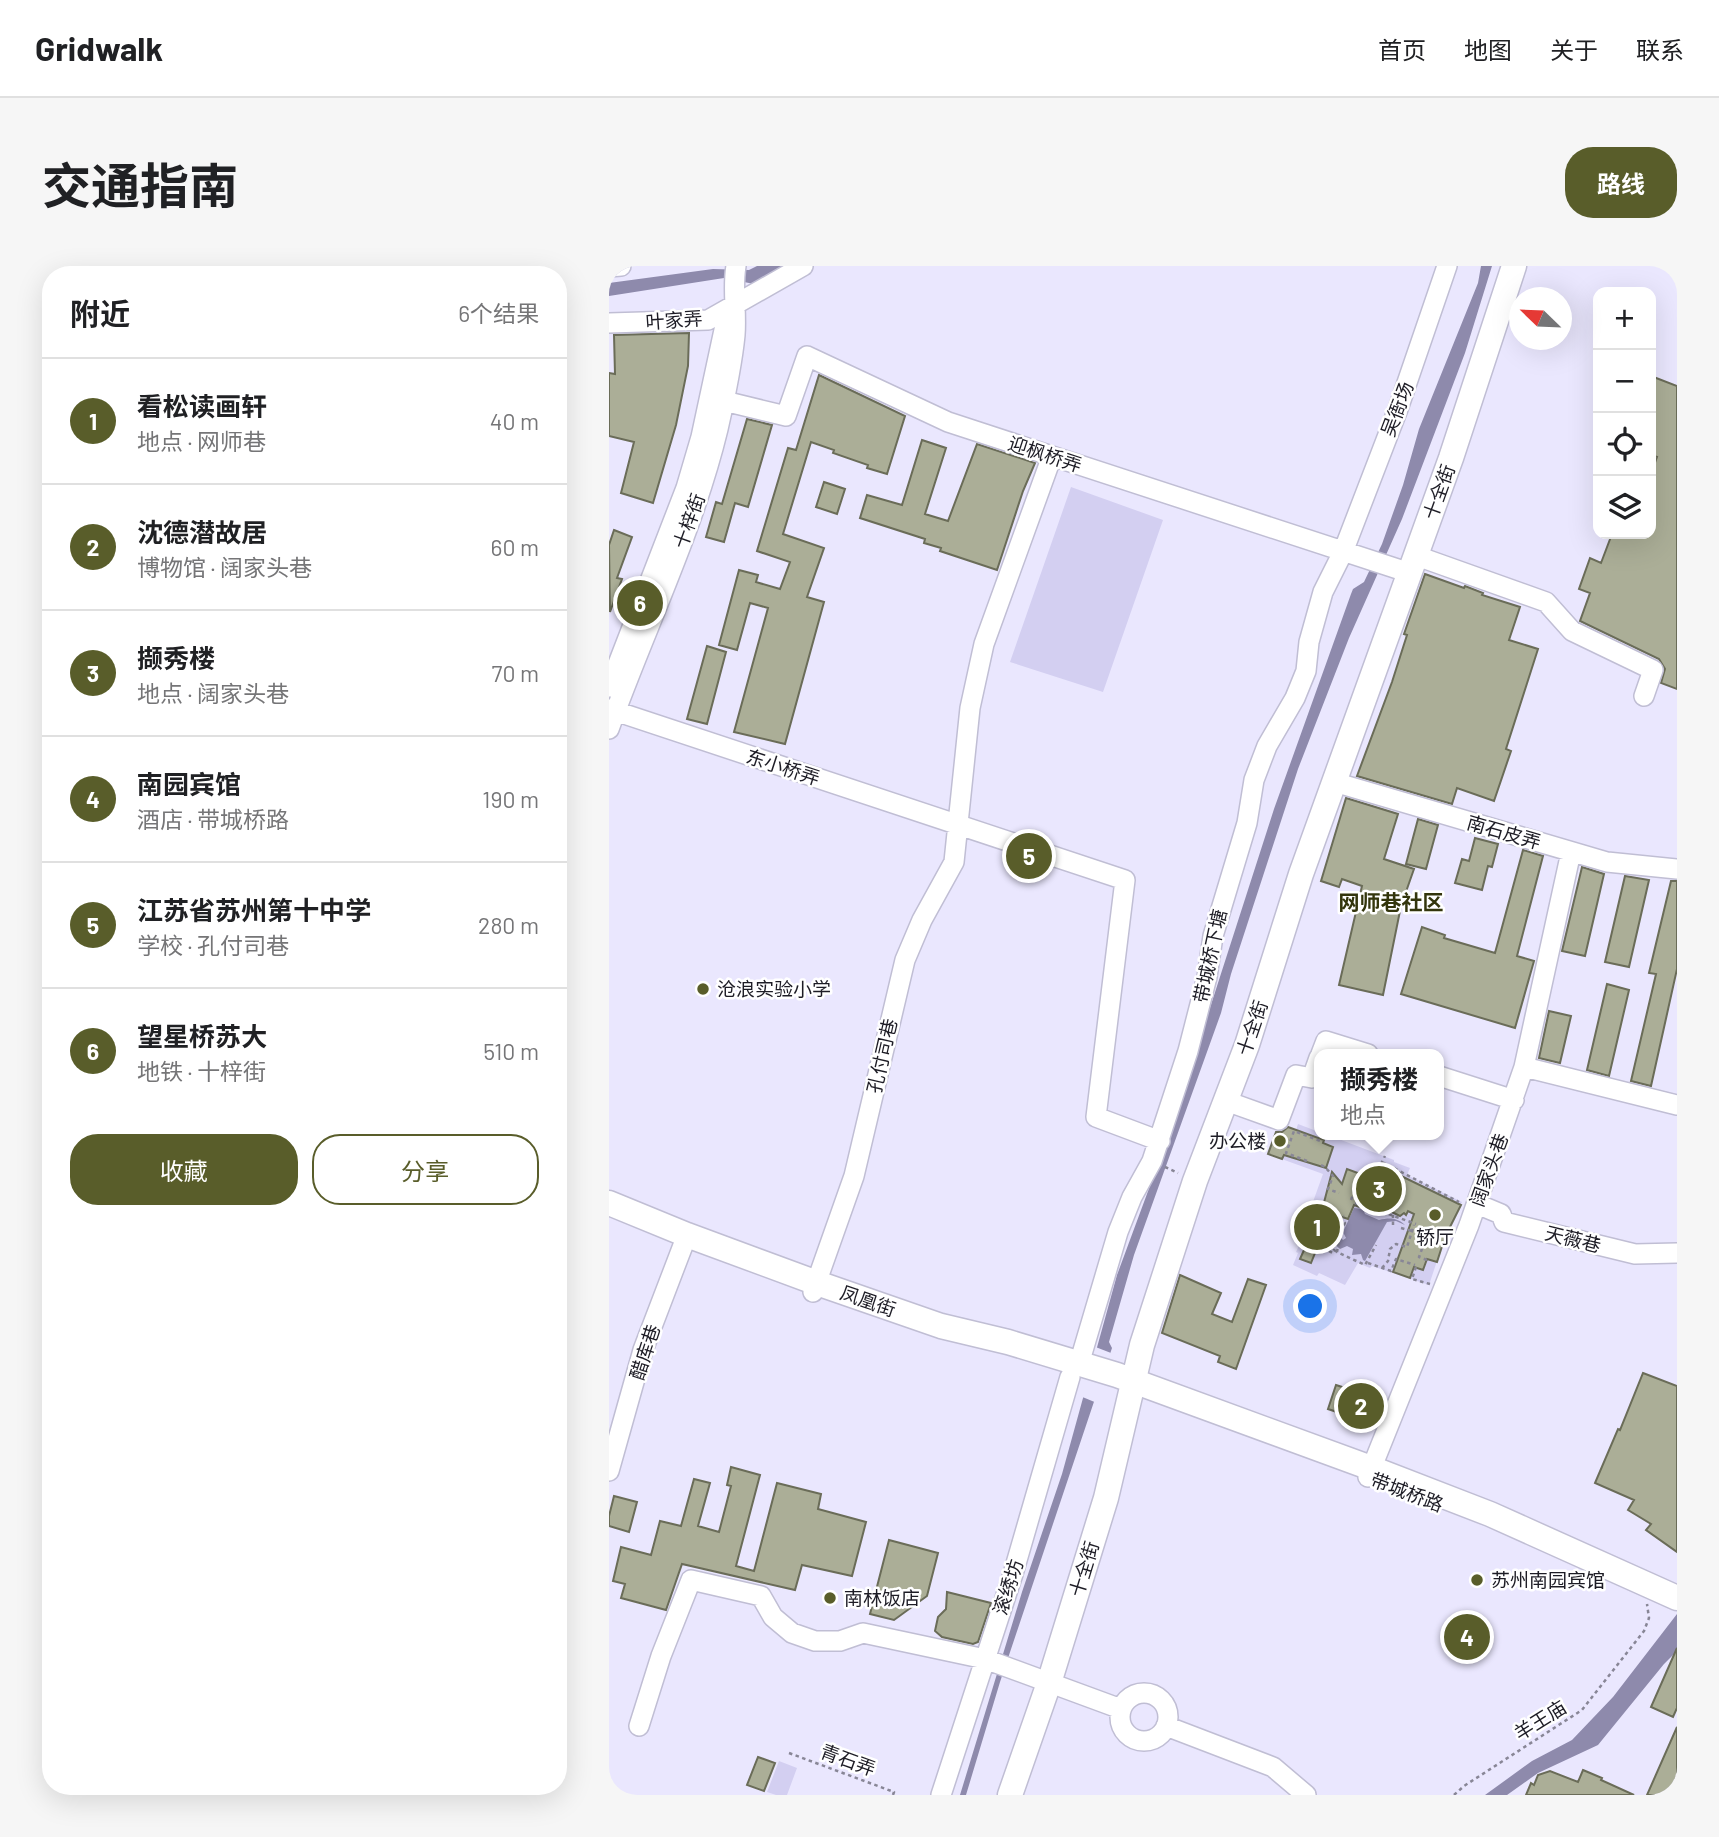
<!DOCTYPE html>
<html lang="zh">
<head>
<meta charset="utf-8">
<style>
  :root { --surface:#fff; --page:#f6f6f6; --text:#202124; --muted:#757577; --line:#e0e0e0; --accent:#595d2a }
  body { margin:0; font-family:Barlow,"Noto Sans SC",sans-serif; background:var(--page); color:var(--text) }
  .controls { position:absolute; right:21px; top:21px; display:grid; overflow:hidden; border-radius:14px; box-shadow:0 7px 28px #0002 }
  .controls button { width:63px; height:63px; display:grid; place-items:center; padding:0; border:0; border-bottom:2px solid var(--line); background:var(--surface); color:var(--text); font:35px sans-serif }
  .compass { position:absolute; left:900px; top:21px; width:63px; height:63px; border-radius:50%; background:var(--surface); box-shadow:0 7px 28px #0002; rotate:293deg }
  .you { position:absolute; left:702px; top:1041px; width:24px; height:24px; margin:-18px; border:5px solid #fff; border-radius:50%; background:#1a73e8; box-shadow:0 0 0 10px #1a73e833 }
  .badge { display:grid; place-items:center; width:46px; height:46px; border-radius:50%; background:var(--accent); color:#fff; font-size:23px; font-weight:700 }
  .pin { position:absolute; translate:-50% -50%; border:4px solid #fff; box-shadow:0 2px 7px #0006 }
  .popup { position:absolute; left:705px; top:783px; width:130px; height:91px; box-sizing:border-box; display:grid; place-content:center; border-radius:14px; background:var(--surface); filter:drop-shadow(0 2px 5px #0005); font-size:23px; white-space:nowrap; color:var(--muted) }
  .popup b { font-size:26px; color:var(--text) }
  .popup::after { content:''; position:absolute; left:50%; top:100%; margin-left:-14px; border:14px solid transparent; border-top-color:var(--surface) }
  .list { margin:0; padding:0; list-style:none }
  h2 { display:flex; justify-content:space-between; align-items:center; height:91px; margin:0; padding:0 28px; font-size:30px }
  h2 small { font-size:23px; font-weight:400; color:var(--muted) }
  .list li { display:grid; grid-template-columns:46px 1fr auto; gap:21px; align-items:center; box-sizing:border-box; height:126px; padding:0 28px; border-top:2px solid var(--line) }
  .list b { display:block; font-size:26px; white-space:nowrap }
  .list p { margin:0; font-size:23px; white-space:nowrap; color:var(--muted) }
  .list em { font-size:23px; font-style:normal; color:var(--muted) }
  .actions { display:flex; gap:14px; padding:21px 28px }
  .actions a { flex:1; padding:16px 0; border:2px solid var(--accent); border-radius:28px; text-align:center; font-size:24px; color:var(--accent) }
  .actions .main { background:var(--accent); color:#fff }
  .icon { flex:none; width:38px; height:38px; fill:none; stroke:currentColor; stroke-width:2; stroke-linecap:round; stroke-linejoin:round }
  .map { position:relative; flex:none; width:1068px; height:1529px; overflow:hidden; border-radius:28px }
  header { display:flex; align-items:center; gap:42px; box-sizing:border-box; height:98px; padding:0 35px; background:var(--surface); border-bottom:2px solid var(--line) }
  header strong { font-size:33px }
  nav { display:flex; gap:38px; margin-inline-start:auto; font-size:24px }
  .intro { display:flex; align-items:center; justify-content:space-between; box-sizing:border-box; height:168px; padding:0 42px }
  h1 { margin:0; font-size:49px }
  .button { padding:18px 32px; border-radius:28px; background:var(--accent); color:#fff; font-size:24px; font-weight:700 }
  main { display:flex; gap:42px; padding:0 42px }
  aside { flex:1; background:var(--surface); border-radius:28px; box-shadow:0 7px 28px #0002 }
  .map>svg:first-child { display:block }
  .green { fill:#d3cff1 }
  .water { fill:#8e8aac }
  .pier { fill:#eae7fe }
  .building { fill:#abae97; stroke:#6a6c58; stroke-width:2 }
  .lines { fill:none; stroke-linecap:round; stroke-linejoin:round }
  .minor-casing { stroke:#c0bed4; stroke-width:22 }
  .major-casing { stroke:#c0bed4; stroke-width:27 }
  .path { stroke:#888696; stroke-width:2.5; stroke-dasharray:3.5 3.5; stroke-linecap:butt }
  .minor { stroke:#fff; stroke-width:19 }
  .major { stroke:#fff; stroke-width:24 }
  .poi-dot { fill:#595d2a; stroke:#fff; stroke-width:2.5 }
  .labels { text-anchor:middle; stroke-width:5; stroke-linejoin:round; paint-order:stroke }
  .street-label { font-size:19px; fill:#1d1c25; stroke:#fff }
  .poi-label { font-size:19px; fill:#1d1c25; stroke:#fff; text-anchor:start }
  .neighbourhood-label { font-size:21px; font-weight:bold; fill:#33350c; stroke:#fff }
</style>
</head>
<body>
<header>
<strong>Gridwalk</strong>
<nav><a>首页</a><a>地图</a><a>关于</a><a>联系</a></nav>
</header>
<div class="intro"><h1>交通指南</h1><a class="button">路线</a></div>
<main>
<aside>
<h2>附近<small>6个结果</small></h2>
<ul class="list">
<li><span class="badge">1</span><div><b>看松读画轩</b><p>地点 · 网师巷</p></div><em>40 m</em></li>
<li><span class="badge">2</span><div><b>沈德潜故居</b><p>博物馆 · 阔家头巷</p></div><em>60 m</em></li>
<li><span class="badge">3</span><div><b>撷秀楼</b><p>地点 · 阔家头巷</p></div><em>70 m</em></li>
<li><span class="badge">4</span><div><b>南园宾馆</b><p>酒店 · 带城桥路</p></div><em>190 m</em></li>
<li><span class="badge">5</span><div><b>江苏省苏州第十中学</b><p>学校 · 孔付司巷</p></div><em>280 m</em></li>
<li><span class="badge">6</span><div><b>望星桥苏大</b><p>地铁 · 十梓街</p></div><em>510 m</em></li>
</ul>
<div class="actions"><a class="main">收藏</a><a>分享</a></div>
</aside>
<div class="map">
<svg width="1068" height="1529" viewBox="0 0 1068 1529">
  <rect width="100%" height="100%" fill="#eae7fe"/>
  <path class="green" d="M462 221 554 254 494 426 401 396Z
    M670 858 687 864 689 858 710 866V869H719L785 894V896L801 902 798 909 853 936 836 971 820 1019 763 1000 761 1002 749 997 736 1019 710 1007 708 1010 684 999 689 987 687 986 699 960 696 958 714 908 659 888Z
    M170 1495 188 1502 178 1529H167L158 1526Z"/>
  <path class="water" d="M148 0H180L150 19 115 12 0 30V17L104 3 140 4Z
    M872 0H883L856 87 793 253 740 372 689 503 622 708 612 747 525 989 500 1076 503 1082 391 1416 357 1529H351L413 1326 453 1208 508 1009 562 863 665 543 742 328 744 323 755 316 773 278 794 219 810 163 869 17Z
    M745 942 754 943 756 948 770 954C780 952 787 951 796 959L787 955 778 956 756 995 754 994 752 988 743 989 744 983 738 980 731 983 722 975 730 970 734 974 737 972 734 966Z
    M1068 1348V1385L1055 1398 989 1479 929 1507 898 1529H876L923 1495 963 1474 1004 1431Z"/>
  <path class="pier" d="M484 1080 502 1087 488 1137 471 1130Z"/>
  <path class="building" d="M80 67 79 100 67 159 44 237 12 227 25 176 0 170V107L6 108 5 69Z
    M210 109 296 150 278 208 258 202 259 199 224 187 225 184 202 176 174 268 215 282 198 331 215 336 176 478 125 466 159 342 141 337 128 384 110 379 130 304 149 309 147 316 171 323 181 296 148 285 179 182 187 184Z
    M1042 110 1068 120V423L1052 417 1056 403 1050 393 971 355 981 327 970 323 981 292 992 297 1003 268H1042V208L1048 191 1042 189Z
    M138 153 163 159 139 241 126 237 115 276 97 271 107 236 113 238Z
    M313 174 337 182 316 248 339 255 368 178 426 197 414 225 388 304 331 285 332 282 315 277 316 273 251 252 258 229 293 239Z
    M215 216 236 223 228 248 207 241Z
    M5 264 23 271 8 312 13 313 1 346 0 279Z
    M816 308 855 322 856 320 874 327 873 329 911 341 900 374 929 383 897 483 902 485 885 535 848 522 843 538 748 510 783 416 798 369 795 368Z
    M98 380 117 386 98 458 78 453Z
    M737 532 789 548 775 593 805 603 792 640 774 729 730 719 753 620 733 613 730 621 712 615Z
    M809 553 829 559 817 603 797 598Z
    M866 572 889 578 883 601 879 600 873 624 846 617 853 593 860 595Z
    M914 584 934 590 908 690 925 695 906 762 792 728 813 661 836 669 835 672 886 687Z
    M973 601 995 608 976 690 953 685Z
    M1016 610 1040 614 1020 701 996 696Z
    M1062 615H1068V703L1042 820 1022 815 1047 708 1040 707Z
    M998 718 1020 724 1000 810 978 804Z
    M940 745 962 750 951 797 930 792Z
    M679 861 715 874 714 877 724 881 717 902 675 889 673 893 659 888 667 866H673Z
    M773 898 791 907 790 909 852 939 836 971 828 996 818 993 814 1004 805 1001 801 1012 784 1006 805 948 799 945 797 949 795 947 791 950 762 936 759 944 745 939 739 953 713 944 723 906 733 918 738 903 765 913Z
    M705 947 720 952 702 997 691 993 700 973 696 972Z
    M571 1009 612 1027 603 1048 623 1056 639 1013 657 1019 627 1103 609 1096 611 1090 553 1067Z
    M1034 1107 1068 1120V1286L1037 1264 1042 1258 1019 1244 1025 1234 986 1217 1009 1163 1011 1164Z
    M727 1119 776 1135 767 1159 719 1143Z
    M122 1201 151 1209 127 1300 145 1305 168 1217 212 1228 209 1243 257 1256 243 1310 193 1299 186 1324 73 1298 57 1344 12 1332 16 1318 4 1315 12 1281 42 1289 51 1255 72 1260 85 1213 101 1217 89 1260 110 1266 122 1220 118 1219Z
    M5 1230 28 1236 20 1266 0 1260V1250Z
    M280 1274 329 1287 318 1330 285 1354 261 1348Z
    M338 1326 382 1337 369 1376 364 1378 333 1371 326 1365 329 1351 337 1343Z
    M1068 1382V1442L1064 1451 1042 1441Z
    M1068 1461V1510L1060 1529H1038Z
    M149 1491 166 1497 155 1525 138 1519Z
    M974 1504 993 1512 992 1514 1025 1529H917L922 1517 925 1519 929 1509 941 1505 969 1516Z"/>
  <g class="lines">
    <defs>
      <path id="minor" d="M0 1 12 0
        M0 57 99 54 194 0
        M115 135 177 150 198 90 339 156 801 307
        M808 290 937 336 963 365 1044 404 1035 430
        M0 421 77 222 92 171 118 50
        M0 443 516 614 487 851 551 875
        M0 463C36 363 84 266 109 163 116 132 123 100 126 69 128 45 123 23 127 0
        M725 516 998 596 1068 603
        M712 788 717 775 759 788
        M915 801 1068 839
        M830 810 905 834
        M617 835 670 854 687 809 703 812 710 792
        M868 938 892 948 895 956 1026 988 1068 987
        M204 1026 245 910 296 694 313 654 345 596 361 442 375 378 443 190
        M470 1098 509 966 523 931 543 895 579 785 598 711 604 670 638 557 645 514 658 480 686 432 697 405 700 376 714 326 734 286 789 143 838 0
        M0 1205 34 1084 78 969
        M759 1211 860 959 915 801 962 586
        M511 1451a24 24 0 1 1 48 0a24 24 0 1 1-48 0Z
        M30 1460 52 1390 82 1314 152 1330 164 1351 183 1367 206 1375H231L254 1367 376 1393 512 1443
        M557 1460 664 1501 697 1529
        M332 1529 404 1308 461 1111"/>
      <path id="major" d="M0 937 78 969 208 1017 332 1060 399 1076 508 1109 762 1202 881 1248 1068 1332
        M401 1529 440 1417 497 1232 533 1079 586 915 638 779 692 608 842 192 905 0"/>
    </defs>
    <use href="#minor" class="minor-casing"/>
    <use href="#major" class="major-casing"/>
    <path class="path" d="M698 895 677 887 685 865 714 876
      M773 896 850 936
      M712 899 716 901 724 910 719 923 730 927
      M556 901 569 907
      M742 934 752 906 767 908 776 890
      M746 937 753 940
      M760 941 807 958
      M721 948 725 947 735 950
      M730 952 736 957 732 965 728 986 756 999 767 979
      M784 959V949
      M792 962 803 965
      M701 976 724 987 725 984 728 986
      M709 980 711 971
      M818 994 810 991 820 964
      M759 997 782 1005 787 993 806 999
      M807 1001 803 1013 821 1018
      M773 1002 779 995 781 983 787 978 798 981 805 959
      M180 1487 285 1526 284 1529
      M845 1529 855 1520 973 1444 1035 1365 1040 1352 1038 1338"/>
    <use href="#minor" class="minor"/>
    <use href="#major" class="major"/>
  </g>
  <g class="poi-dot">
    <circle cx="94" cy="723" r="7"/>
    <circle cx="671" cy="875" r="7"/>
    <circle cx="826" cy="949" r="7"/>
    <circle cx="868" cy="1314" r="7"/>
    <circle cx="221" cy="1332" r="7"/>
  </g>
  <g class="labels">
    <g class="street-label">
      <text transform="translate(65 54) rotate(-4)" y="7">叶家弄</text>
      <text transform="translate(788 143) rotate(-69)" y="7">吴衙场</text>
      <text transform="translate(436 188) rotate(18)" y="7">迎枫桥弄</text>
      <text transform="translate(830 226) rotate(-70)" y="7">十全街</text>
      <text transform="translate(80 255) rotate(-70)" y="7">十梓街</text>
      <text transform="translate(174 501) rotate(18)" y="7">东小桥弄</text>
      <text transform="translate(895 566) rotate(16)" y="7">南石皮弄</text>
      <text transform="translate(601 690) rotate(-78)" y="7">带城桥下塘</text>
      <text transform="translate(643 762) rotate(-71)" y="7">十全街</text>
      <text transform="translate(273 790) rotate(-77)" y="7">孔付司巷</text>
      <text transform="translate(880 904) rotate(-70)" y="7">阔家头巷</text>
      <text transform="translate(964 973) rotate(14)" y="7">天薇巷</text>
      <text transform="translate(259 1035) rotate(19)" y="7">凤凰街</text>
      <text transform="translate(36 1086) rotate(-72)" y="7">醋库巷</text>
      <text transform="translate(798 1226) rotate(21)" y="7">带城桥路</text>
      <text transform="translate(475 1303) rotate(-73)" y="7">十全街</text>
      <text transform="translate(399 1321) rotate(-72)" y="7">滚绣坊</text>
      <text transform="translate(931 1454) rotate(-32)" y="7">羊王庙</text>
      <text transform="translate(239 1494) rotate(20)" y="7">青石弄</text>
    </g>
    <g class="poi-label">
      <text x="108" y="730">沧浪实验小学</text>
      <text x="657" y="882" text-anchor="end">办公楼</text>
      <text x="826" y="978" text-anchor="middle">轿厅</text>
      <text x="882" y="1321">苏州南园宾馆</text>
      <text x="235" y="1339">南林饭店</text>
    </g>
    <g class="neighbourhood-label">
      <text x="782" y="644">网师巷社区</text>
    </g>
  </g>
</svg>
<div class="controls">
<button>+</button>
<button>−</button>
<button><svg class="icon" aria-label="locate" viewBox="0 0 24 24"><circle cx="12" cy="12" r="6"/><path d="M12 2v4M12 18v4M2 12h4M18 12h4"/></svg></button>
<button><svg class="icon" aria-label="layers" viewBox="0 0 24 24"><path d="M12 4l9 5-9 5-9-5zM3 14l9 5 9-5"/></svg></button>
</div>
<svg class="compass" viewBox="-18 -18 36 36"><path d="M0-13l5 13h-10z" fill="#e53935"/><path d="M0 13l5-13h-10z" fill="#757577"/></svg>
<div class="you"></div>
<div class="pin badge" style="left:708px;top:961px">1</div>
<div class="pin badge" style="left:752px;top:1140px">2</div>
<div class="pin badge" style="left:770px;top:923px">3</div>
<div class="popup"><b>撷秀楼</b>地点</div>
<div class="pin badge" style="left:858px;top:1371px">4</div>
<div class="pin badge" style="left:420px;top:590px">5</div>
<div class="pin badge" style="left:31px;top:337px">6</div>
</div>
</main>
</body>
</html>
